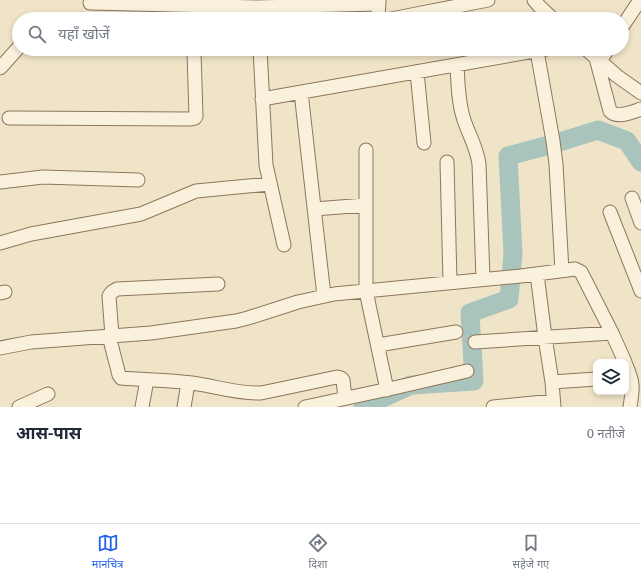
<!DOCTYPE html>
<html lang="hi">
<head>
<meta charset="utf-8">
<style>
  :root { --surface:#fff; --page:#f6f6f7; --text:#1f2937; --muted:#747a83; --line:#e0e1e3; --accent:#2563eb }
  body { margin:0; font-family:"Noto Serif","Noto Sans Devanagari",serif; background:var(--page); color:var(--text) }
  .controls { position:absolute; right:12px; bottom:12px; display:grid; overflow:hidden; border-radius:8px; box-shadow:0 2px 6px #0003 }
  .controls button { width:36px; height:36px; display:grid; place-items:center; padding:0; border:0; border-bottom:1px solid var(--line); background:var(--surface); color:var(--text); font:20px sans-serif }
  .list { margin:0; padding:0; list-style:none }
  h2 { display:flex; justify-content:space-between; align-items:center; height:52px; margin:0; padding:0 16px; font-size:17px }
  h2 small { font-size:13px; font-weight:400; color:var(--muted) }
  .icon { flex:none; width:22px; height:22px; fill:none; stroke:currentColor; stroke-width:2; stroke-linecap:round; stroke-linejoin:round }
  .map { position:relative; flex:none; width:641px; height:407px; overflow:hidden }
  .search { position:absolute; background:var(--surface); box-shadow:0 2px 6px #0003; left:12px; right:12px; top:12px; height:44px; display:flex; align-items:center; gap:10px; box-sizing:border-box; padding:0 14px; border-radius:22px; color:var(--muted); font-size:15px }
  .sheet { height:116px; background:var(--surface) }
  nav { display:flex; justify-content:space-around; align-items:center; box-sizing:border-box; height:56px; border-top:1px solid var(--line); background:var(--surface); font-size:11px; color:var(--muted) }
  nav a { display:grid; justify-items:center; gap:2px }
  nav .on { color:var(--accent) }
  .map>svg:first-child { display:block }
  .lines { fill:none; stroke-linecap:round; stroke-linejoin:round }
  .river { stroke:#a9c4bc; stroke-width:19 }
  .street-casing { stroke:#8d765c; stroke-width:15 }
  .street { stroke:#faf1dc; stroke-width:13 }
</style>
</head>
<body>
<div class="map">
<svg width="641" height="407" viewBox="0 0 641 407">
  <rect width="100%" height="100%" fill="#f0e4c8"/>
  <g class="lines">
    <path class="river" d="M363 407 411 385 474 381 470 313 509 299 513 254 508 156 553 144 598 130 627 141 641 162"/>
    <defs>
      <path id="street" d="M534 0 540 7 553 19
        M90 3 257 7 379 4
        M378 19 379 0
        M391 19 488 0
        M622 27 640 0
        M260 49 266 165 284 245
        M586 49 617 76 641 93
        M537 51 553 141 556 164 562 271
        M596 58 610 111C617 119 632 112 641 109
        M600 61 608 49
        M457 65C458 83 458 102 464 120 469 135 477 148 479 164L483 279
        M0 68 3 65 19 47
        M417 72 424 143
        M301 92 324 296
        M262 99 546 49
        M9 118 191 119 195 118 196 116 194 52 195 49
        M366 150V291L387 390
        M447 162 450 282
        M0 182 43 177 138 180
        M632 198 641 223
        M314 209 366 205
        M610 212 641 291
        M0 243 31 234 141 214 196 191 270 184
        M537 274 545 337 552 382 554 407
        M0 293 5 292
        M109 336 119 375 121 378C145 380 168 380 192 383 215 386 237 394 261 393L337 377 341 378 343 380 345 398
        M112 336 109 296C111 292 113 291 117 289L218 284
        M475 342 612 333
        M378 345 456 332
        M0 348 31 342 151 333 236 321 248 318 298 302 334 294 521 276 575 269 581 272 612 333 625 362
        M626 365C634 384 633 387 630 407
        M552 382 596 379
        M19 407 48 394
        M142 407 147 380
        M184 407 188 383
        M305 407 398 387 467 371
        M493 407 553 401"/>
    </defs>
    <use href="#street" class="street-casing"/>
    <use href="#street" class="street"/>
  </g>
</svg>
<div class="controls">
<button><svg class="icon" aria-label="layers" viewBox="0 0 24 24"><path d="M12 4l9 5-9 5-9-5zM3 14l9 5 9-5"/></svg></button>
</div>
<div class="search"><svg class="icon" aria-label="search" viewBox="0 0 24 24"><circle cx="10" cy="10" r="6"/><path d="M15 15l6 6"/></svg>यहाँ खोजें</div>
</div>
<section class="sheet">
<h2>आस-पास<small>0 नतीजे</small></h2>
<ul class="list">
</ul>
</section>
<nav>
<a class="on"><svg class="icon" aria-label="map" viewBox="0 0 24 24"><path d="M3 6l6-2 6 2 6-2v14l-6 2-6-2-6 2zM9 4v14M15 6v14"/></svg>मानचित्र</a>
<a><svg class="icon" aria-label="directions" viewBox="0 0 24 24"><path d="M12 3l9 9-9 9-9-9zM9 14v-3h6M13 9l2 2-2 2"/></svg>दिशा</a>
<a><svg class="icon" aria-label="saved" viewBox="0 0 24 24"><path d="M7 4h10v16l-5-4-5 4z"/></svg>सहेजे गए</a>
</nav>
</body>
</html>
